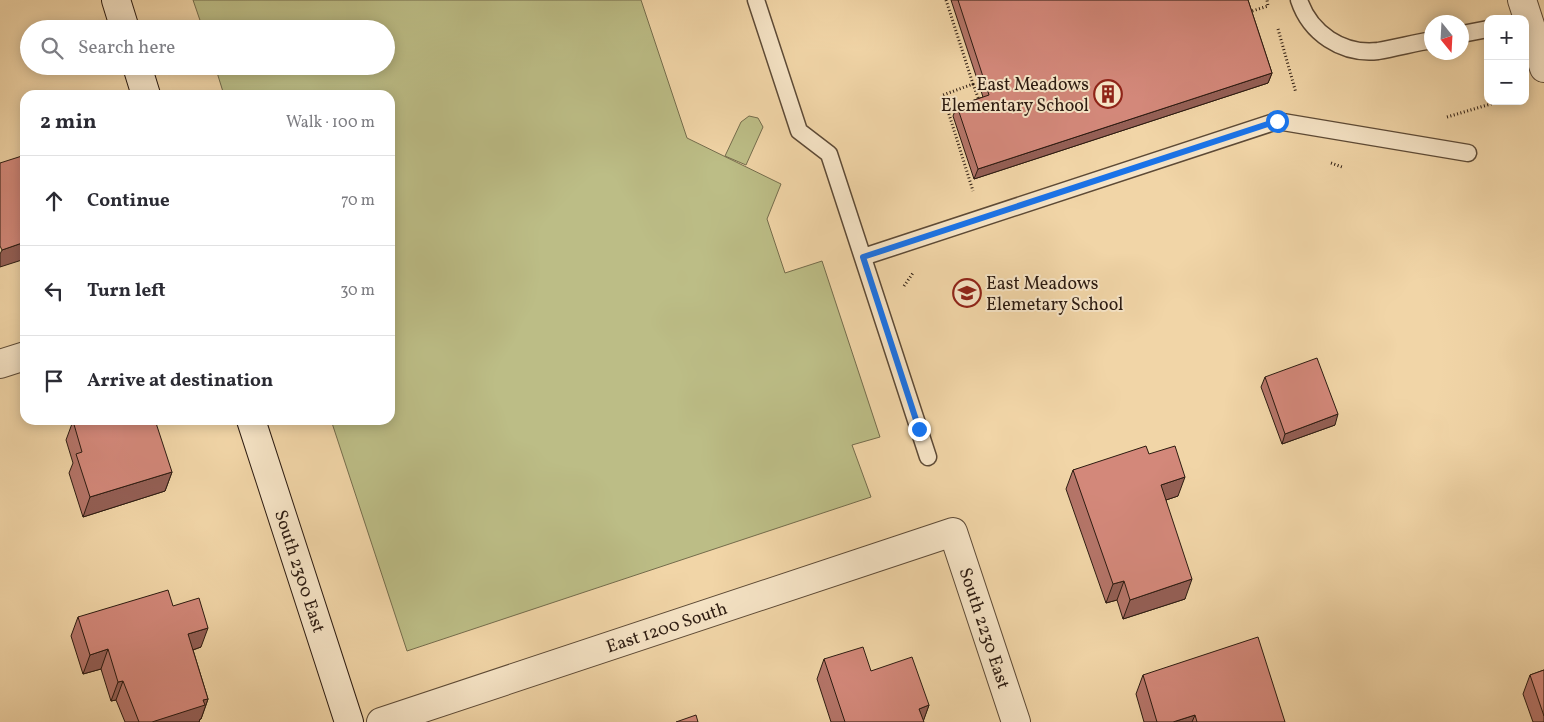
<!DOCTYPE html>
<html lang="en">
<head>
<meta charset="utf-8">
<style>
  :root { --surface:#fff; --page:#f2f2f3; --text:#2b2b33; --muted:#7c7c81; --line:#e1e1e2 }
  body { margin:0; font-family:Vollkorn,serif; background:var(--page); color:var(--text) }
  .controls { position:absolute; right:15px; top:15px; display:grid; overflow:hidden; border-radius:10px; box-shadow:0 2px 12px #0003 }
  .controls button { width:45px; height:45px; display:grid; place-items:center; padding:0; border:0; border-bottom:1px solid var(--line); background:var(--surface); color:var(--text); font:25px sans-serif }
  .compass { position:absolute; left:1424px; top:15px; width:45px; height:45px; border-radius:50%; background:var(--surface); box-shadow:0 2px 12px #0003; rotate:162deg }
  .stop { position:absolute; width:15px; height:15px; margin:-11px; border:4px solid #1a73e8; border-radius:50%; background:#fff }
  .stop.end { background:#1a73e8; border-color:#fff; box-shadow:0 1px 5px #0008 }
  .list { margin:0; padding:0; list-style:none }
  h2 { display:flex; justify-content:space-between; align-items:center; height:65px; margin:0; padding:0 20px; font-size:21px }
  h2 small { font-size:16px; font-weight:400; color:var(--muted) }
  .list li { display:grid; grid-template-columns:32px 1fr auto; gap:15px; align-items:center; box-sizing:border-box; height:90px; padding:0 20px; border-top:1px solid var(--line) }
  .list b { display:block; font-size:19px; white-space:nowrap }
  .list em { font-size:16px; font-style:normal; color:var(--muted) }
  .icon { flex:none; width:28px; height:28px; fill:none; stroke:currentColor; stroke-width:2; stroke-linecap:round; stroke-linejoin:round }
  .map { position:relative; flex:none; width:1544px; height:722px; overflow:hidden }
  .search { position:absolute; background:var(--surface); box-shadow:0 2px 12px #0003; left:20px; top:20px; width:375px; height:55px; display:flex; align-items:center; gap:12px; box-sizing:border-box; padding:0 18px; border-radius:28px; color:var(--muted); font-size:19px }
  .panel { position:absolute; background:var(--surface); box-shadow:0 2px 12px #0003; left:20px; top:90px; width:375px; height:335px; border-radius:15px }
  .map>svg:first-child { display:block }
  .green { fill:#bcbd86; stroke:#746c4c }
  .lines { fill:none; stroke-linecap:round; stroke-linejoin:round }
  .lane-casing { stroke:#5d4a36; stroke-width:19 }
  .street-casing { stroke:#5d4a36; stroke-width:30 }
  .secondary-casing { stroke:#2c1b11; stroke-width:30 }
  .path { stroke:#2c1b11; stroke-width:3; stroke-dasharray:1 2.5; stroke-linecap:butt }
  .lane { stroke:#f6e4c6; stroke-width:16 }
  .street { stroke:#f6e4c6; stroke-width:28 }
  .secondary { stroke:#f6e4c6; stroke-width:28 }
  .wall { fill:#b57569; stroke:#2c1b11 }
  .shaded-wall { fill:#945f55; stroke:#2c1b11 }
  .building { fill:#d3887a; stroke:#2c1b11 }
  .route { stroke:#1a73e8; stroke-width:6 }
  .labels { text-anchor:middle; stroke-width:4; stroke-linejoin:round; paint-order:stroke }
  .poi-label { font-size:18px; fill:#2c1b11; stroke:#f6e4c6; text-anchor:end }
  .street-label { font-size:18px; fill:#2c1b11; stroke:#f6e4c6 }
</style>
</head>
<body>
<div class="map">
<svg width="1544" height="722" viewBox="0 0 1544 722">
  <rect width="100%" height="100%" fill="#f1d5a7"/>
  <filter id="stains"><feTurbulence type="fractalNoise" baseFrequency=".004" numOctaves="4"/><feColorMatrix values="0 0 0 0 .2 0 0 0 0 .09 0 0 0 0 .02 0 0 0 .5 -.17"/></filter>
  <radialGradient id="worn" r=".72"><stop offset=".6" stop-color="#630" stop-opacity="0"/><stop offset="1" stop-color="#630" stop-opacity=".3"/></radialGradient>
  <path class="green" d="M193 0H641L687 138 781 184 767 219 785 273 822 261 880 437 852 445 871 497 407 651 331 420H390V95H224L215 66H386V29H203Z
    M749 116 758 118 763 127 746 165 725 156 741 122Z"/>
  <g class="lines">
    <defs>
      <path id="lane" d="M756 0 799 131 829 154 928 457
        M1299 0C1310 33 1342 55 1378 51 1396 48 1414 43 1432 40
        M1462 34 1488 29
        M863 257 1277 121 1468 153"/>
      <g id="street">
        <path d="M1522 0 1544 68"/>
        <path d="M0 364 25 356"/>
        <path id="s1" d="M381 722 953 532 1016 722"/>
      </g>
      <g id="secondary">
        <path d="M116 0 125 29"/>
        <path d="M137 66 146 95"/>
        <path id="s2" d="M251 420 349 722"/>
      </g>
    </defs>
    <use href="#lane" class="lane-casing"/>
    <use href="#street" class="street-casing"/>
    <use href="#secondary" class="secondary-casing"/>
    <path class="path" d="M946 0 973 84 943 95 973 191
      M1249 12 1268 6 1267 0
      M1278 29 1296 93
      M973 84 980 103
      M1447 117 1501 101
      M1331 163 1342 167
      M904 286 913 273"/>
    <use href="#lane" class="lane"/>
    <use href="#street" class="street"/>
    <use href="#secondary" class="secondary"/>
  </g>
  <path class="wall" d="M951 0H1248L1272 73 1268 83 974 179 953 116 957 106 983 97Z
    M1265 377 1335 425 1282 444 1261 387Z
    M73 421 172 472 165 491 83 517 69 473 73 463 66 440Z
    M1149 454 1178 496 1166 500 1185 599 1123 619 1117 600 1106 603 1066 489 1073 470Z
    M78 617 201 647 193 650 208 699 201 719H200L199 722H125L116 700 111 701 101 669 83 674 71 636Z
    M824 659 871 671 929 705 923 721 924 722H831L817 679Z
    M1544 670V722H1533L1523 694 1530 675Z
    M1143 675 1285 722H1144L1136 694Z"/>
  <path class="shaded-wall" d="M1272 73 1268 83 974 179 978 169Z
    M25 242V259L0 267V254L2 250Z
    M1338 414 1335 425 1282 444 1285 434Z
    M172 472 165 491 83 517 90 497Z
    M1185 477 1178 496 1154 504 1161 485Z
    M1192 579 1185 599 1123 619 1130 600Z
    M1124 581 1117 600 1106 603 1113 584Z
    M208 628 201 647 181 654 188 634Z
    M108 649 101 669 83 674 90 655Z
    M123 681 116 700 111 701 118 682Z
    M208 699 201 719H200L199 722H152L203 700Z
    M929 705 923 722 919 709Z
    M1195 715 1192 722H1173Z"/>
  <path class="building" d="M958 0H1248L1272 73 978 169 957 106 989 95Z
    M25 155V242L2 250 0 246V163Z
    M1317 358 1338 414 1285 434 1265 377Z
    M77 420H155L172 472 90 497 76 454 82 452 73 421Z
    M1146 446 1149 454 1175 446 1185 477 1161 485 1192 579 1130 600 1124 581 1113 584 1073 470Z
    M168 590 173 606 199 598 208 628 188 634 208 699 203 700 205 705 152 722H139L123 681 118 682 108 649 90 655 78 617Z
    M1258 637 1285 722H1197L1195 715 1173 722H1157L1143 675Z
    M863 647 871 671 912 657 929 705 919 709 924 722H845L824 659Z
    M1544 670V716L1530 675Z
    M696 715 698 722H676Z"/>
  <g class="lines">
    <path class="route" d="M919 429 863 257 1277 121"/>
  </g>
  <defs>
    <symbol id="building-ring" viewBox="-11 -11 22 22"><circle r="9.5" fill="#f6e4c6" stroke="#8f2418" stroke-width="1.5"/><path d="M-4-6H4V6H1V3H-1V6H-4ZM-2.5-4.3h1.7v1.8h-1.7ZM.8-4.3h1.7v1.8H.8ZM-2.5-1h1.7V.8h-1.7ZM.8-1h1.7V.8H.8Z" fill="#8f2418"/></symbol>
    <symbol id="school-ring" viewBox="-11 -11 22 22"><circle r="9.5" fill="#f6e4c6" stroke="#8f2418" stroke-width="1.5"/><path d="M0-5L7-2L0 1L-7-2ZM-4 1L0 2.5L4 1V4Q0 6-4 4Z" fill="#8f2418"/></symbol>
  </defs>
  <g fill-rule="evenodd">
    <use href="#building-ring" x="1092" y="78" width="32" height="32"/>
    <use href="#school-ring" x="951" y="277" width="32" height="32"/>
  </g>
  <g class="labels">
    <g class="poi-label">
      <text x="1089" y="90">East Meadows<tspan x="1089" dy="21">Elementary School</tspan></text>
      <text x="986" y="289" text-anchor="start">East Meadows<tspan x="986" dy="21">Elemetary School</tspan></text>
    </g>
    <g class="street-label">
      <text dy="6" stroke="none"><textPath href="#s2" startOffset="159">South 2300 East</textPath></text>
      <text dy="6" stroke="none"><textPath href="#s1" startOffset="301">East 1200 South</textPath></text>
      <text dy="6" stroke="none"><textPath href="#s1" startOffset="704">South 2230 East</textPath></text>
    </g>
  </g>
  <rect width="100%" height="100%" filter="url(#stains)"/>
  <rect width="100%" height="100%" fill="url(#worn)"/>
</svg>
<div class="controls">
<button>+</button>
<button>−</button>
</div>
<svg class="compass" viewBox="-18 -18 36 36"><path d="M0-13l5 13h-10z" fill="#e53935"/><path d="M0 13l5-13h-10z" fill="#7c7c81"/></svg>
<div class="stop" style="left:1277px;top:121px"></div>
<div class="stop end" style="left:919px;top:429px"></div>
<div class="search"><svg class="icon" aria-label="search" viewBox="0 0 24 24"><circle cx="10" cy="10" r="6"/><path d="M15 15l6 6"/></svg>Search here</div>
<section class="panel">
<h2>2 min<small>Walk · 100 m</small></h2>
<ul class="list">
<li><svg class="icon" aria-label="ahead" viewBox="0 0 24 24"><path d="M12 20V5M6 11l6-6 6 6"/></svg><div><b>Continue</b></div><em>70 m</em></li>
<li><svg class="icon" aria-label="left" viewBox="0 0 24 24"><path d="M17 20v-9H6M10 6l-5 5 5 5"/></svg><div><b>Turn left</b></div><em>30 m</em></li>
<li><svg class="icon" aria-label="arrive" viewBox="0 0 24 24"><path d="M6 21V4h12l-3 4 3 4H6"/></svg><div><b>Arrive at destination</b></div></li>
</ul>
</section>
</div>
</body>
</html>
